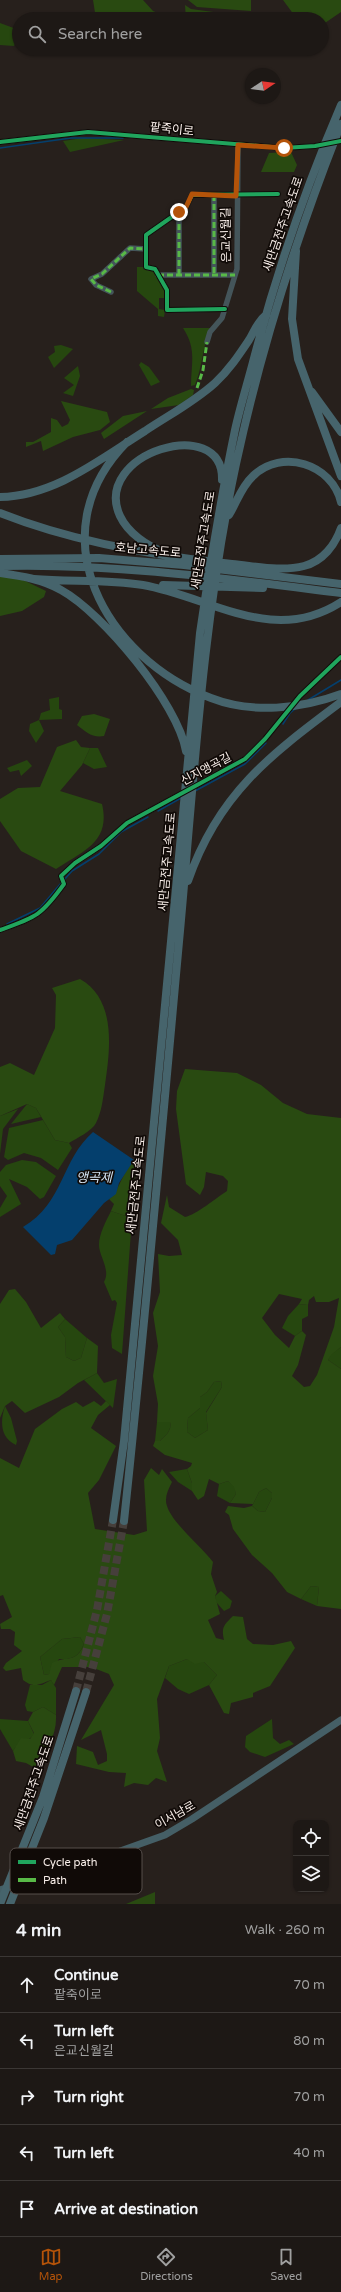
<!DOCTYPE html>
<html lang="en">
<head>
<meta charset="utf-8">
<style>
  :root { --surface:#1d1815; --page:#2a2522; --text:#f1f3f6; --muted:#a0a0a0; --line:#3b3734; --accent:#b45309 }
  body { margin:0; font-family:"Varela Round","Noto Sans KR",sans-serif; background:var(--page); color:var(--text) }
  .controls { position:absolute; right:12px; bottom:12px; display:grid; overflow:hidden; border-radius:8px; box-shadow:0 1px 3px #0004 }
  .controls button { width:36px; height:36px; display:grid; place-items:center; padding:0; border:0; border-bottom:1px solid var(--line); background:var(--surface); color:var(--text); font:20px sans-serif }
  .compass { position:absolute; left:245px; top:68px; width:36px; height:36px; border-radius:50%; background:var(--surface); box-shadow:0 1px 3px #0004; rotate:77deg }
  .stop { position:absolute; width:12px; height:12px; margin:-9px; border:3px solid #b45309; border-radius:50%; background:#fff }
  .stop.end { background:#b45309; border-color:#fff; box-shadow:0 1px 4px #0008 }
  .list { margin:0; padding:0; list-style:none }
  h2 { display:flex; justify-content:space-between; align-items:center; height:52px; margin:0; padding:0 16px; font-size:17px }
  h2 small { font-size:13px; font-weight:400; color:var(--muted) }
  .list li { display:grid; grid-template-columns:26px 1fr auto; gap:12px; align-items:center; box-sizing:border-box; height:56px; padding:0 16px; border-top:1px solid var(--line) }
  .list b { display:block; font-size:15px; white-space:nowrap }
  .list p { margin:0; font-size:13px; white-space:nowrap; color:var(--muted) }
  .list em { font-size:13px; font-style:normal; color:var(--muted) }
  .icon { flex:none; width:22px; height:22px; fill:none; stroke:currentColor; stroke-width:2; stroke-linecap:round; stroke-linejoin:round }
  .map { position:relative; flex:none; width:341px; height:1904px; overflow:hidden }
  .search { position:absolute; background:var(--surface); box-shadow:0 1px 3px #0004; left:12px; right:12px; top:12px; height:44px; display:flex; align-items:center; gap:10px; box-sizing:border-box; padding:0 14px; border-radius:22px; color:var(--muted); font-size:15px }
  .sheet { height:332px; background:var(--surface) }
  nav { display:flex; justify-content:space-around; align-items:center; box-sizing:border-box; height:56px; border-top:1px solid var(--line); background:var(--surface); font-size:11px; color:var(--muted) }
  nav a { display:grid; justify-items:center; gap:2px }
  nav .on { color:var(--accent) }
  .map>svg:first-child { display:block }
  .green { fill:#26470f }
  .forest { fill:#294a11; fill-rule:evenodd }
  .water { fill:#043f6d }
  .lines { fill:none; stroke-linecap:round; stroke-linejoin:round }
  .stream { stroke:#043f6d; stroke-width:1.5 }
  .highway-tunnel { stroke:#463f3b; stroke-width:8; stroke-dasharray:8 4; stroke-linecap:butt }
  .minor { stroke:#44555a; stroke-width:5.5 }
  .major { stroke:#455f66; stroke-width:7 }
  .highway { stroke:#46646c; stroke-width:8 }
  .quiet { stroke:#58b947; stroke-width:3; stroke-dasharray:6 3; stroke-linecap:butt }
  .cycleway-casing { stroke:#100a07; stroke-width:6 }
  .cycleway { stroke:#20a55d; stroke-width:4 }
  .route { stroke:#b45309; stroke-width:5 }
  .labels { text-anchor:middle; stroke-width:3.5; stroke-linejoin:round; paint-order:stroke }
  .street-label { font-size:12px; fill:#f8eee9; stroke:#100a07 }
  .water-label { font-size:13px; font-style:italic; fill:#d3e2f2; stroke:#100a07 }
  .key { fill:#100a07; stroke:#564e4b; stroke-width:1 }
  .key-label { font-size:11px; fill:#f8eee9 }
</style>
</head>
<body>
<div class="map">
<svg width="341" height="1904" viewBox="0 0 341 1904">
  <rect width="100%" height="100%" fill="#27201c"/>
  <path class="green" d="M0 23 19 30 14 46 0 45Z
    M83 138 124 140 70 152 63 141Z
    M137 267H144L145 269 154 272 165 291V298H159V309L165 310 164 317 158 316V309L137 291Z
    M183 328H211C202 346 203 366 195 385L191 386C191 363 197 349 183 328Z
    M61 345 73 349 54 368 48 357 55 352 54 346Z
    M141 362 149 367 160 382 151 386 139 365Z
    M78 366 80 376 73 396 63 393 74 385 64 378Z
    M59 697V709L62 710V719L39 720 44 731 36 743 29 731 30 724 39 720 41 713 50 710 49 699Z
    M90 748H98L107 767 94 769 83 763Z
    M27 760 32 766 21 776 19 770 10 772 7 768Z
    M27 1104 36 1108 41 1117 11 1124Z
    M18 1109 3 1129 0 1154V1116Z
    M43 1120 55 1140 69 1143 72 1148 58 1170 41 1158 24 1153 8 1160 4 1157 9 1128Z
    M22 1160 36 1162 56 1176 44 1197 40 1199 27 1187 9 1179 21 1204 0 1217V1208L7 1196 0 1186V1172L6 1165Z
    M111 1211 132 1218 122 1354 112 1348 111 1335 117 1303 115 1300 112 1301 104 1282C111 1270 99 1256 99 1245 99 1234 106 1221 111 1211Z
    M299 1304 308 1305V1316L302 1319V1331L295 1336 282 1328 288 1316Z
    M65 1319 87 1338 81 1358 74 1361 66 1357 65 1337 58 1327Z
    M341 1347V1369L328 1360 330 1355Z
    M97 1373 104 1383 117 1379 113 1408 84 1380Z
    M221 1381 222 1387 206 1412 208 1430 195 1438 187 1432 188 1418 200 1408V1397L207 1392 214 1382Z
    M5 1406 11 1418 17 1441 16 1445C0 1438 0 1421 5 1406Z
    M157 1422H170C172 1431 166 1435 160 1441H155Z
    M187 1469 192 1483V1491L178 1482 169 1472Z
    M228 1481 235 1487 236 1494 230 1503 217 1496 219 1484Z
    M266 1488 272 1493V1498L265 1512 258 1511 252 1506 259 1492Z
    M311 1586 319 1587 317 1606 301 1599Z
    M221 1591 232 1601 230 1608 224 1611 216 1602 215 1596Z
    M80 1637 84 1644C79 1656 73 1660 59 1659L49 1674 44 1675 40 1657 62 1639Z
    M187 1659 204 1662 217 1675 209 1685 189 1694 178 1689 165 1678 169 1666Z
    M51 1680 56 1688V1715L43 1707 33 1712 27 1711 25 1705 30 1685H42Z
    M0 1719 28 1721 34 1734C28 1743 18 1742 13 1751L0 1729Z
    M272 1719 273 1738 280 1744 289 1740 294 1744 265 1757 250 1752 245 1747 246 1736Z"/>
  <path class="forest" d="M93 0H143L153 11 170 18 96 19Z
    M188 0H251V11L197 7Z
    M283 0H341V12L322 25V19H297Z
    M185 5 191 9 251 17V19H186Z
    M291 152 297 165 294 172H261L269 153Z
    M191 389 194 390 193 395 179 405 151 409 168 398Z
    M61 401 107 412 110 422 100 430 73 437 43 451 41 441 26 447V442H33L51 432V418L57 420 62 427 68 424 70 420Z
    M147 411 104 439 101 433 123 416Z
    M0 577H17L46 591 44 597 22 611 0 616Z
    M94 714 110 719 104 736C92 738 86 732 77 725L82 716Z
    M76 740 81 747 90 748 82 765 60 791 102 804C111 842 83 851 56 869L21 851 0 821V799L18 788 40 787 57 747Z
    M80 979C117 1000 110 1050 105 1085 103 1098 102 1111 96 1123 92 1131 77 1138 69 1143L55 1140 36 1108 27 1104 0 1116V1067L10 1063 34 1075 55 1028 56 995 52 988Z
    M185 1069 237 1073 261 1085 283 1103 307 1114 341 1118V1347L331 1355 328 1360 341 1369V1609L317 1606 319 1587 311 1586 301 1599 287 1592 272 1573 252 1555 233 1529 229 1515 225 1512 228 1506 244 1508 252 1506 258 1511 265 1512 272 1498V1493L266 1488 259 1492 253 1504 230 1503 236 1494 234 1487 228 1481 219 1484 209 1479 204 1496 198 1500 192 1491V1483L187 1469 191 1466 192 1463 165 1455 153 1446 155 1441H160C166 1435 172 1431 170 1422H157L158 1404 153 1376 158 1346 153 1313 160 1292 158 1254 169 1256 182 1255 178 1240 161 1223 167 1195 169 1207 185 1217C196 1215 216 1198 227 1191L228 1181 223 1176 206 1172 204 1187 200 1195 186 1184 176 1109 177 1091ZM279 1294 302 1299 299 1304 308 1305 309 1300 314 1296 316 1302H329L339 1298 334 1327 317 1375 310 1386 304 1387 292 1376 298 1365 306 1335 302 1331 295 1336 289 1348 275 1335 262 1318ZM221 1381 222 1387 206 1413 208 1430 195 1438 187 1432 188 1418 200 1408V1397L207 1392 214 1382Z
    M141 1153 140 1165 132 1184V1218L111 1211 114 1204 109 1199C116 1194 116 1190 120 1183 125 1172 132 1161 141 1153Z
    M15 1289 26 1302 41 1328 60 1313 65 1319 58 1327 65 1337 66 1357 74 1361 81 1358 87 1338 98 1346 97 1373 78 1383 59 1397 25 1413 12 1401 5 1406 0 1418V1304L9 1290Z
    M94 1401 101 1406 106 1401 110 1405 98 1415 91 1428 116 1446 99 1480 88 1493 95 1529 134 1535 147 1531 144 1480 151 1468 159 1475 162 1469 172 1482C168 1490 164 1498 167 1506 172 1523 202 1547 213 1562L211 1574 217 1592 215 1596 220 1614 208 1620 216 1638 224 1640C221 1627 224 1625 233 1616L243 1617 247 1639 253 1644 273 1645 291 1641 295 1648 270 1686 253 1693V1697L231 1703 229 1714 224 1713 209 1685 217 1675 204 1662 195 1664 187 1659 169 1666 157 1699 160 1738 157 1751 167 1782 156 1778 148 1785 134 1783 124 1787 126 1773 109 1772 76 1764 77 1746 93 1752 98 1765 107 1761V1754L101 1730 81 1740 114 1685 109 1674 91 1667H62L54 1685 51 1680C39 1684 35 1689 23 1680L21 1668 6 1671 3 1668 6 1663 22 1651 14 1645 15 1632 10 1629H1L0 1624 12 1617 3 1595 0 1596V1458L19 1468 35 1429 62 1409 76 1402 83 1407ZM80 1637 84 1644C76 1664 67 1655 52 1663L49 1674 44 1675 40 1657 62 1639Z
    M43 1707 56 1715C57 1736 46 1751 35 1768L26 1763 16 1761 13 1751 21 1738 30 1739 34 1733 28 1721 33 1712Z
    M155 1892V1904H126Z"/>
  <path class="water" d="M93 1132 134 1160 119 1183 116 1194 104 1203 72 1240 57 1245 55 1254 51 1255 23 1227C64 1203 61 1160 93 1132Z"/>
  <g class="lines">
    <path class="stream" d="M0 148 71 138H123
      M308 700 341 680
      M283 724 290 713 295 709
      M195 791 245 764 266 743
      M158 811 181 798
      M64 880 72 871 99 854 121 832 148 817
      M7 924 40 908 62 882"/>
    <path class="highway-tunnel" d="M76 1691 97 1610 113 1520
      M86 1692 107 1614 124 1521"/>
    <path class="minor" d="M0 142 88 132 284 148 315 146 341 141
      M214 195V275
      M158 275H235
      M179 275V212
      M111 292 96 285 91 279 102 274 130 248 146 249
      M225 309 167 310V290L155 269 146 267V235L186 207 192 195 278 194
      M207 342 210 332 222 318 237 269 238 145
      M0 930C36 917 41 916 64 884L61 876 75 863 101 846 127 823 245 759 265 739 300 696 341 657"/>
    <path class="major" d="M0 1890 109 1855 165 1835 192 1819 341 1720"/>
    <path class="highway" d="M296 251 292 319 298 359 341 476
      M312 392 341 432
      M127 442C36 534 105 658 211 698 252 714 301 709 341 694
      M0 497C55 496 100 459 145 431 169 415 194 402 215 383 229 370 239 355 249 340 255 330 257 322 266 315
      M0 513C73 542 154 556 232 564 255 566 281 572 304 566 323 561 335 545 341 528
      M229 515C237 502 241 487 253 476 282 448 332 464 341 502
      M164 552C147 546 128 533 120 516 91 453 224 413 222 480
      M0 559 99 558 184 565 341 584
      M0 566C114 563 228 579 341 593
      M0 573C21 576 42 579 61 590 103 613 178 704 186 751
      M34 579C70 582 107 579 143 585 211 597 273 646 341 602
      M163 585 263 588
      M188 881C218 794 270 755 341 702
      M113 1520 124 1441 200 633C210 565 221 497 235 430 240 407 247 385 253 362 276 274 305 189 341 105
      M124 1521C145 1324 162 1128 180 931 194 776 203 617 236 464 261 348 297 235 341 124
      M0 1904 43 1797 76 1691
      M10 1904 44 1818 86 1692"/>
    <path class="quiet" d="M214 195V275
      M158 275H235
      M179 275V212
      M111 292 96 285 91 279 102 274 130 248 146 249
      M197 388 203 370 207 342"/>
    <defs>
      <path id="cycleway" d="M0 142 88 132 284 148 315 146 341 141
        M225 309 167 310V290L155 269 146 267V235L186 207 192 195 278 194
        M0 930C36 917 41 916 64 884L61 876 75 863 101 846 127 823 245 759 265 739 300 696 341 657"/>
    </defs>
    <use href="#cycleway" class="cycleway-casing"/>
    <use href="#cycleway" class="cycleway"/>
  </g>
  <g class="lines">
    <path class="route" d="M179 212 186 207 192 194 236 196 238 145 284 148"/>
  </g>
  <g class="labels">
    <g class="street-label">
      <text transform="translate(172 129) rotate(6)" y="4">팥죽이로</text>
      <text transform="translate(283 224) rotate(-71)" y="4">새만금전주고속도로</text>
      <text transform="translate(226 235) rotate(-91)" y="4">은교신월길</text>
      <text transform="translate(203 540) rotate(-81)" y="4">새만금전주고속도로</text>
      <text transform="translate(148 550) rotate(5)" y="4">호남고속도로</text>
      <text transform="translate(206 769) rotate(-28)" y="4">신지앵곡길</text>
      <text transform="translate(167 862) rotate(-85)" y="4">새만금전주고속도로</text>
      <text transform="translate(136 1185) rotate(-84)" y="4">새만금전주고속도로</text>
      <text transform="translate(34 1783) rotate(-71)" y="4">새만금전주고속도로</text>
      <text transform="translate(175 1815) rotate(-29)" y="4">이서남로</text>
    </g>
    <g class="water-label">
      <text x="94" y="1182">앵곡제</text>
    </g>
  </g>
  <rect x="10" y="1848" width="132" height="46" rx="6" class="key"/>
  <rect x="18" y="1860" width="18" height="4" fill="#20a55d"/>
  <rect x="18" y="1878" width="18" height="4" fill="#58b947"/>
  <g class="key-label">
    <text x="43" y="1866">Cycle path</text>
    <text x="43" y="1884">Path</text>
  </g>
</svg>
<div class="controls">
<button><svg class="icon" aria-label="locate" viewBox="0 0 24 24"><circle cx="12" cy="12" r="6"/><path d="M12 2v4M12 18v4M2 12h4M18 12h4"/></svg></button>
<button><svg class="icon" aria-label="layers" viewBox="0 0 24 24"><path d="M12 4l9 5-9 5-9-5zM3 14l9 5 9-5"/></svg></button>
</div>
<svg class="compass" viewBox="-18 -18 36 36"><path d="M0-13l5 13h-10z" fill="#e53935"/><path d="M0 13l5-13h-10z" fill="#a0a0a0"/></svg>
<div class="stop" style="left:284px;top:148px"></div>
<div class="stop end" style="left:179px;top:212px"></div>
<div class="search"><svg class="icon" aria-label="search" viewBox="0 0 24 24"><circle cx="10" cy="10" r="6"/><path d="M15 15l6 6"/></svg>Search here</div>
</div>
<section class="sheet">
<h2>4 min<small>Walk · 260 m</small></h2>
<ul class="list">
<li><svg class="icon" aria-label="ahead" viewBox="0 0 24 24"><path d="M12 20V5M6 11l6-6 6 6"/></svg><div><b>Continue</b><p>팥죽이로</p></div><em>70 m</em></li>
<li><svg class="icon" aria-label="left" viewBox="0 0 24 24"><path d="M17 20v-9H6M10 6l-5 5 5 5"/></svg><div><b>Turn left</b><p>은교신월길</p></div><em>80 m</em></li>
<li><svg class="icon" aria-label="right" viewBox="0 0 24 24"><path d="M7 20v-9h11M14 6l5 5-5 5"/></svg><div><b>Turn right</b></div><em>70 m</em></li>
<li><svg class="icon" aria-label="left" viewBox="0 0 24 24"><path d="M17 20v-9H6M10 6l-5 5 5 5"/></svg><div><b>Turn left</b></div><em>40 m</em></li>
<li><svg class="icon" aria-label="arrive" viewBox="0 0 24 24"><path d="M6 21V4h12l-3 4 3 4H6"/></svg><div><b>Arrive at destination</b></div></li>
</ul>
</section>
<nav>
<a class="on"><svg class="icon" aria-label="map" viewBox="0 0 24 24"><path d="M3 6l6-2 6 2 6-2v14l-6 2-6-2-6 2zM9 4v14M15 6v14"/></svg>Map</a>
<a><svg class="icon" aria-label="directions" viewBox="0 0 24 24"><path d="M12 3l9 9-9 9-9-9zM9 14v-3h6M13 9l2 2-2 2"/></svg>Directions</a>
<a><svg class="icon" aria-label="saved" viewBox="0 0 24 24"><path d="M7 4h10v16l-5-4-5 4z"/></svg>Saved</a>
</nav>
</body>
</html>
